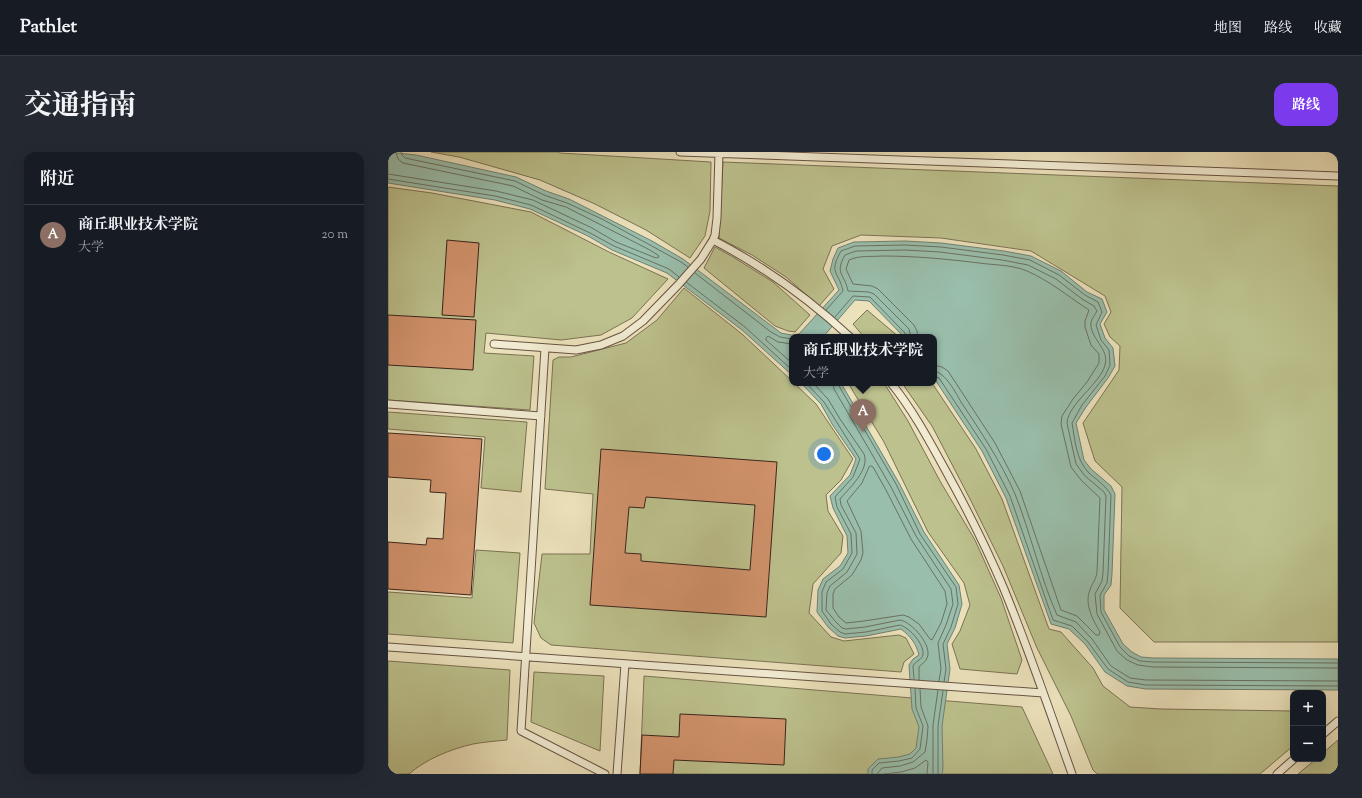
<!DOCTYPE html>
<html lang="zh">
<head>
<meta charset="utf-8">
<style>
  :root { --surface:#171b24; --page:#242831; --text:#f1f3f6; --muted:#9ea1a6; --line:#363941; --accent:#7c3aed }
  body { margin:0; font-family:"Sorts Mill Goudy","Noto Serif SC",serif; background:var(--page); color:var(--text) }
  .controls { position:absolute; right:12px; bottom:12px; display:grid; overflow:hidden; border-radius:8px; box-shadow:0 4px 16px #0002 }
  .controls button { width:36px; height:36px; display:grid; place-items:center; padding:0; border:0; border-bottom:1px solid var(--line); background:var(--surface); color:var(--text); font:20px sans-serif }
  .you { position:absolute; left:436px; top:302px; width:14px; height:14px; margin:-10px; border:3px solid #fff; border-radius:50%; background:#1a73e8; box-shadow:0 0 0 6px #1a73e833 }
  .badge { display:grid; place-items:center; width:26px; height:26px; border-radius:50%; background:var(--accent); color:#fff; font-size:13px; font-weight:700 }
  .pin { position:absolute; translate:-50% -33px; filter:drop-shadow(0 1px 2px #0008) }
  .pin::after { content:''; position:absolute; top:21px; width:14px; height:12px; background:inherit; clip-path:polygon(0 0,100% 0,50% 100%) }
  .popup { position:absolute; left:401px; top:182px; width:148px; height:52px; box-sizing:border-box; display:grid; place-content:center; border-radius:8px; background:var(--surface); filter:drop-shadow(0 1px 3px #0005); font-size:13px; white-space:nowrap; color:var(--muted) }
  .popup b { font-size:15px; color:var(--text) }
  .popup::after { content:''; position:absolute; left:50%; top:100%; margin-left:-8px; border:8px solid transparent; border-top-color:var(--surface) }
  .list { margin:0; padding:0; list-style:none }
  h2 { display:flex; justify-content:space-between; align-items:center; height:52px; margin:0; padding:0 16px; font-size:17px }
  h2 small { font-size:13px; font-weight:400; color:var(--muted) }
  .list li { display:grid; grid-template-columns:26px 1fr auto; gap:12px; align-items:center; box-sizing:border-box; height:60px; padding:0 16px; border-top:1px solid var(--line) }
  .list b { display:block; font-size:15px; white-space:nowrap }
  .list p { margin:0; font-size:13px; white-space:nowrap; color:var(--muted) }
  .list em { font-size:13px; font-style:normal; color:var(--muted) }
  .map { position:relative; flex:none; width:950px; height:622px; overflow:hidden; border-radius:12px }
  header { display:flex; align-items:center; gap:24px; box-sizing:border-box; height:56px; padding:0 20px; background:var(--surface); border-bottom:1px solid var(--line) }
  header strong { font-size:19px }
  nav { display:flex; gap:22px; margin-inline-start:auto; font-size:14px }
  .intro { display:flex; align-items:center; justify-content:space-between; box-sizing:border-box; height:96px; padding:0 24px }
  h1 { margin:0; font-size:28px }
  .button { padding:10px 18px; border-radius:12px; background:var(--accent); color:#fff; font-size:14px; font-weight:700 }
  main { display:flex; gap:24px; padding:0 24px }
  aside { flex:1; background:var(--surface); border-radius:12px; box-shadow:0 4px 16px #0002 }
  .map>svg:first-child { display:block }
  .green { fill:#bcc18d; stroke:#7c7254 }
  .water { fill:#99beab; stroke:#738071 }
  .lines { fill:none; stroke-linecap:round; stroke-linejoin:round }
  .shore { stroke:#6a7163; stroke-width:1 }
  .building { fill:#d1936c; stroke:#3b241b; fill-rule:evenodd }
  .service-casing { stroke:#675343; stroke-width:9 }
  .service { stroke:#f2ecd3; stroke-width:7 }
</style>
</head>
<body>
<header>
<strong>Pathlet</strong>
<nav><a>地图</a><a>路线</a><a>收藏</a></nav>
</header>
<div class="intro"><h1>交通指南</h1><a class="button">路线</a></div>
<main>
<aside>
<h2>附近<small></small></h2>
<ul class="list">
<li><span class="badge" style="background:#8d6e63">A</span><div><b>商丘职业技术学院</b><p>大学</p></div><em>20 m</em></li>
</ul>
</aside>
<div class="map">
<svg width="950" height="622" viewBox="0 0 950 622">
  <rect width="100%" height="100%" fill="#ebe1bb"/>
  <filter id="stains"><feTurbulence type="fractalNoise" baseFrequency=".005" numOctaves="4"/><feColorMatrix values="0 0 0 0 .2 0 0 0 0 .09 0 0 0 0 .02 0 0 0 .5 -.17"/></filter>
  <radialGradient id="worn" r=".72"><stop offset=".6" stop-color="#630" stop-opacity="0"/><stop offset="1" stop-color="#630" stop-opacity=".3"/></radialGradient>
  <path class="green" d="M43 0H170L172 1 323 10 322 59 317 84 302 106 258 78 207 52 152 28 71 5Z
    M335 10 950 34V490H766L732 456 734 335 707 309 695 271 731 218 732 194 722 185 716 172 723 160 717 144 643 99 553 86 473 83 444 94 435 117 446 137 431 154 398 125 364 103 331 86Z
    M0 35 44 41 143 60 221 100 280 127 244 166 213 183 173 188 98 181 96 201 146 204 142 258 0 248Z
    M327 95 345 105 385 130 422 163 407 180 400 179 387 174 316 116Z
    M296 136 354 182 404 229V231H406L428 252 465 307 453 328 438 343 440 359 455 384 453 401 425 432 421 461 443 485 456 489 511 483 518 486 526 502 516 510 513 520 163 493 153 486 146 471 154 402H202L205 342 157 337 165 208 171 205H183L238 191 269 168Z
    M479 158 511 185H476L465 172Z
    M460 231H496L520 269 552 329 587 388 613 446 634 508 629 522 572 517 564 492 572 479 582 453 576 431 540 380 496 290Z
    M514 231H544L588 297 614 347 661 477 673 480 705 516 715 534 742 555 773 557 905 559V594L872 622H709L705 618 683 564 649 496 615 414 582 347 544 274Z
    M0 260 139 270 133 340 93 336 97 285 0 277Z
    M88 398 132 401 125 491 0 482V440L84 446Z
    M0 509 122 518 119 588C108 589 96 590 85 592 63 597 38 607 21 622H0Z
    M146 520 216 524 212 599 143 570Z
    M256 524 634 555 665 622H252Z
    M950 588V622H910L928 607H935V601Z"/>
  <path class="water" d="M0 0 28 3 128 25 158 39 181 47 264 89 295 107 393 181 403 183 411 182 451 138 442 119 445 107 450 96 466 90 517 89 553 91 616 99 643 104 673 119 699 140 714 147 719 160 712 172 717 186 725 196 727 214 720 226 698 255 688 271 696 308 703 317 723 334 727 342 724 422 723 433 716 443V458L735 492 744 500 753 505 765 506 950 507V538L758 537 739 534 717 520 697 492 681 477 663 472 618 346 594 299 546 226V185H516L481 149 467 148 435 185H404V223L354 178 279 121 224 98 200 84 142 57 107 48 0 31Z
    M413 231H453L511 331 536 380 571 433 574 452 567 476 559 492 562 517 554 574 555 616 554 622H480V617L490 607 511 605 522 602 528 596 531 575 524 557 521 513 525 507 531 503C528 491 522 484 513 477L478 484 457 486 450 484 440 475 429 460 430 438 435 427 452 414 460 401 459 384 445 356 442 344 462 323 468 307 444 272 433 252Z"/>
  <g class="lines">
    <path class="shore" d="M13 0 14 3 17 6 127 29 156 43 179 51 214 67 262 93 293 110 300 115
      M0 22 108 39 145 48 204 76 228 90 268 106 271 105 270 103 260 97 178 55 154 48 125 34 15 11 10 7 8 0
      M0 27 107 44 143 53 202 81 226 94 281 117 291 125
      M307 121 383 180 392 185 404 187
      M298 130 357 175 404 218
      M438 158 455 139C451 119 440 122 453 99L467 94 517 93 553 95 615 103 642 108 671 123 697 143 710 150 714 160 708 173 713 188 721 198 722 213 717 224 694 253 684 271C687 288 688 308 701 321 709 328 718 334 723 343L720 421 719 431 712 443 713 460 732 495 741 504 752 509 765 510 950 511
      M447 165 465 144 482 145 517 181 518 185
      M523 185 521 177 486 142 481 140 460 139C457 122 446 122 457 103L468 99 517 98 552 100 614 108 640 113 668 127 694 147 706 154 709 159C707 163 704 166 703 170 701 186 722 197 717 213 712 232 680 252 679 271L688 312 697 324 716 340 718 344 715 421 714 429 707 442 709 462 729 499 739 508 750 513 765 515 950 516
      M530 185 529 179 526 173 490 137 484 134 465 132 458 117 461 108C472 103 483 105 494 104 527 104 559 107 591 111 606 113 626 113 639 119 662 129 681 145 701 158L697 169V175L703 193 711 202V211L699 230 685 247 674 264 673 272 683 315 693 328 712 346 709 420C708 428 704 431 702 438 696 452 705 468 712 480L711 483H708L689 464 673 458 632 339 607 291 560 219 554 215 546 213
      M404 192 390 190 380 184 378 186V188L404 211
      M546 219C557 220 568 241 573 250 593 280 613 310 627 342 643 382 652 425 669 463L688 470 704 487 723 514 742 526 758 528 950 529
      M546 224 551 226 598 297 622 344 665 468 684 474 700 490 720 517 740 530 758 533 950 534
      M418 231 436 250 472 307 465 325 447 345 449 355 463 382 464 401 455 417 438 430 434 440V459L443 472 452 480 457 482 478 480 512 473C522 476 536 492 535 502 535 508 527 509 525 514 525 518 526 524 526 527
      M425 231 440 247 452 267 476 302C482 318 461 336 452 347L453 353 468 381 469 402 459 420 442 434 439 441 438 458 447 469 454 476 458 477 477 475 512 468C524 470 545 494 539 506 538 510 533 512 531 515V528
      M445 231 446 237 503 335 528 384 563 437 565 452 558 473 550 491 553 517 551 529
      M450 231 451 234 508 332 532 382 568 435 570 452 563 475 555 492 558 517 556 530
      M483 314 485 315 498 338 523 387 557 439 559 452 553 471 544 488 542 487 531 472 521 465 515 463 476 469 458 471 451 465 445 456V442L447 437 464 423 473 408 475 401 473 379 459 349 474 331 481 315Z
      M484 622V618L491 611 511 609 524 606 532 597 535 574 528 556 527 536
      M489 622 494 616 512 614 525 610 537 600 539 588 540 574 533 555 532 537
      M496 622 513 620 527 616 538 608 540 610 539 622
      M545 622V573L550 538
      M550 622V574L555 539"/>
  </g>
  <path class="building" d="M59 88 91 91 86 165 54 163Z
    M0 163 88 168 85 218 0 213Z
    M0 281 94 287 83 443 0 437V390L38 393 39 386 55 387 58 341 42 340 43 328 0 325Z
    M213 297 389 310 378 465 202 453ZM258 345 367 353 362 418 253 409V402L237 401 241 355 256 356Z
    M292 562 398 567 396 613 286 608 285 622H252L254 583 291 585Z"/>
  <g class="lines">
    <defs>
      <path id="service" d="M292 0 950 24
        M325 88C375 114 420 146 462 185
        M106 192 188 198 213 193 235 184 255 169 290 133 313 107 325 88 327 83 329 66 331 1
        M157 196 133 579 217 622
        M503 231C525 258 542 290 559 321 580 359 599 397 616 437 641 498 662 560 684 622
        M0 252 153 264
        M0 495 655 541
        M935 582 950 569
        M229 622 237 512
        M889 622 906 607"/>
    </defs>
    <use href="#service" class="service-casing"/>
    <use href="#service" class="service"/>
  </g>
  <rect width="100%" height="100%" filter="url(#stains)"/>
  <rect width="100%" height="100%" fill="url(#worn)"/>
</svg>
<div class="controls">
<button>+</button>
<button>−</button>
</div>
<div class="you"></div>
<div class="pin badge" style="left:475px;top:280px;background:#8d6e63">A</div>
<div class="popup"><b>商丘职业技术学院</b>大学</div>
</div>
</main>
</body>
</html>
